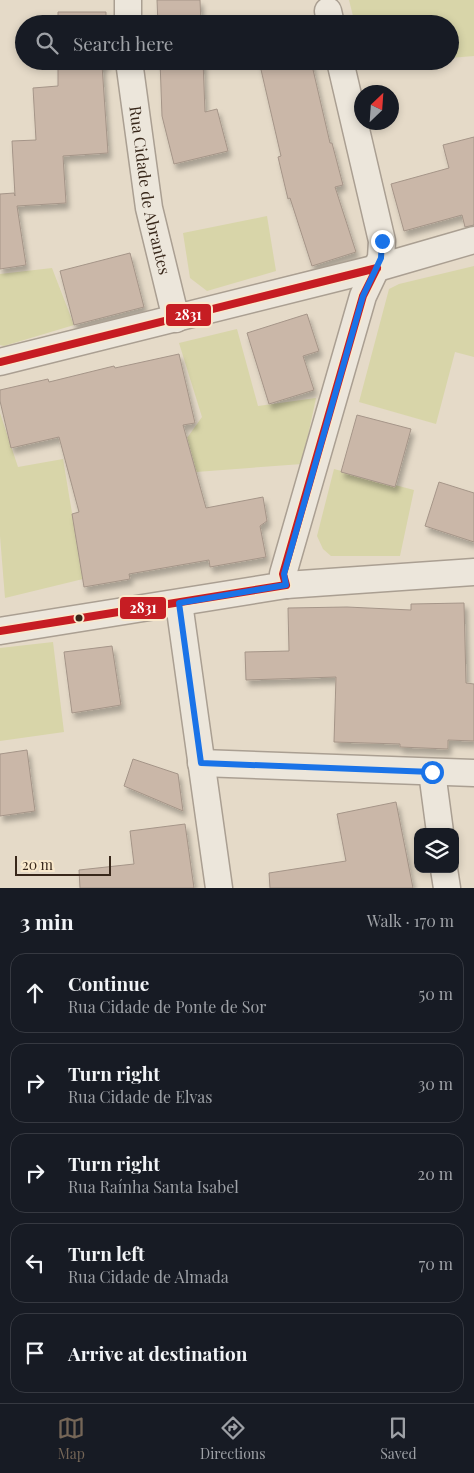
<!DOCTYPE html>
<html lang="en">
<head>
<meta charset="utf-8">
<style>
  :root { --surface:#171b24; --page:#20242c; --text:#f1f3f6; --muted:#9ea1a6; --line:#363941; --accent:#756657 }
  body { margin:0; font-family:"Playfair Display",serif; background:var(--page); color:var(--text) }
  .controls { position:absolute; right:15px; bottom:15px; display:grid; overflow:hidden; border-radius:10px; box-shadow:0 2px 8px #0003 }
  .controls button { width:45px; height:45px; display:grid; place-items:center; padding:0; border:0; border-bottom:1px solid var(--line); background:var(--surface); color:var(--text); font:25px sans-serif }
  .compass { position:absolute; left:354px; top:85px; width:45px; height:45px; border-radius:50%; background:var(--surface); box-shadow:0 2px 8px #0003; rotate:25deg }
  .scale { position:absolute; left:15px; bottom:12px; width:96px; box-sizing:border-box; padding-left:5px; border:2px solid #38271a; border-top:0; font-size:14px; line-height:18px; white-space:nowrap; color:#38271a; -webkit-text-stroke:4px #f9e9cc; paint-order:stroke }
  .stop { position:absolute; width:15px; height:15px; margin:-11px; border:4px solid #1a73e8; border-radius:50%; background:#fff }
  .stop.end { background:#1a73e8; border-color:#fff; box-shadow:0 1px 5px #0008 }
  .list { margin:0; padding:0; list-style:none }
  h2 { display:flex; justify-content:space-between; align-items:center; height:65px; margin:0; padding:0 20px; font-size:21px }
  h2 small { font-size:16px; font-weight:400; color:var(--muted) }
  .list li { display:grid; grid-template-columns:32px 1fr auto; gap:15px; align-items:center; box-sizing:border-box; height:80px; margin:0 10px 10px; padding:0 10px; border:1px solid var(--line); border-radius:15px }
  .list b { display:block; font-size:19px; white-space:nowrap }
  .list p { margin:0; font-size:16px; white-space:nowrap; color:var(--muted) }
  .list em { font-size:16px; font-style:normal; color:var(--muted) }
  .icon { flex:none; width:28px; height:28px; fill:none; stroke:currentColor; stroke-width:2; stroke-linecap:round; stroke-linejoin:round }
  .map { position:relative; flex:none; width:474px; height:888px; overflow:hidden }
  .search { position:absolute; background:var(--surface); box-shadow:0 2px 8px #0003; left:15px; right:15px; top:15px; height:55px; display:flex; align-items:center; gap:12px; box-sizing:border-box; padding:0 18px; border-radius:28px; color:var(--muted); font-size:19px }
  .sheet { height:515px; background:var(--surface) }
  nav { display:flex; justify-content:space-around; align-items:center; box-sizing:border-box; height:70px; border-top:1px solid var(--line); background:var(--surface); font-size:14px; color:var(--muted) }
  nav a { display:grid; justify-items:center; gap:2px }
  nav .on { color:var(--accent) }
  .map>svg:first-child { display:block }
  .green { fill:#d8d5a9 }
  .building { fill:#cab7a8; stroke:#a59588; filter:url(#shadow) }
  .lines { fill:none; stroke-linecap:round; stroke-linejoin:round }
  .street-casing { stroke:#aa9f92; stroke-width:29 }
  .street { stroke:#ece6db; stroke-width:26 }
  .bus-1-casing { stroke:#f9e9cc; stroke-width:11 }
  .bus-1 { stroke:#c61d23; stroke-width:8 }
  .route { stroke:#1a73e8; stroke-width:6 }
  .bus-dot { fill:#38271a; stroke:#f9e9cc; stroke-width:2 }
  .labels { text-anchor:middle; stroke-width:5; stroke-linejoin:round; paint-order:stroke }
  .street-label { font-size:16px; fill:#38271a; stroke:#f9e9cc }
  .line-badge { stroke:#f9e9cc; stroke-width:2 }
  .badge-label { font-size:14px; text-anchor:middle; font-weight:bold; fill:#fff }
</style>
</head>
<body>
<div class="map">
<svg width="474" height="888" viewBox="0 0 474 888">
  <defs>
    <filter id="shadow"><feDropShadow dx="3" dy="5.5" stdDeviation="2.5" flood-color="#0004"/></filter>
  </defs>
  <rect width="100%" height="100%" fill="#e5dac8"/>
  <path class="green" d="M349 0H474V56L450 58V24H355Z
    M267 216 276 271 207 291 190 278 183 233Z
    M474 266V357L455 352 436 424 359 402 389 289 399 284Z
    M52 268 74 325 4 346 0 345V274Z
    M237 329 258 406 316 398 302 464 196 472 187 438 202 417 179 343Z
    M0 413 18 467 63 459 83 579 5 598 0 536Z
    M334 469 414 490 400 556H331L323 549 317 536Z
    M53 642 64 732 0 741V648Z"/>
  <path class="building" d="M157 0H200L201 24H158Z
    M58 12H106V24H58Z
    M58 61H106V65H102L108 153 63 156 66 203 17 206 26 265 0 269V194L14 193 15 196 12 141 36 140 33 88 58 86Z
    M160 61H203L205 112 217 109 228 151 174 164 162 116Z
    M259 61H311L330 143H332L343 185 335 187 356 252 312 266 290 198 288 199 278 157 281 156Z
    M474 137V225L465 227 462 215 404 231 391 184 449 168 443 145Z
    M130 253 144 307 74 325 60 271Z
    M307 314 319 351 303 356 314 390 269 404 247 333Z
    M179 354 195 423 183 425 206 508 263 497 267 521 260 526 266 557 210 567 209 560 129 574 130 579 84 587 72 514 79 512 59 437 11 448 0 401V390L48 379 49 382 114 366 115 368Z
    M357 415 411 429 395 487 341 472Z
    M439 482 474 493V542L425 526Z
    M464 603 466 683 474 684V741L448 740V749L400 747V744L334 742 336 677 246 680 245 652 289 651 288 608 347 607 411 610V604Z
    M112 646 121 705 72 713 64 652Z
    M27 750 35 811 0 816V754Z
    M133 759 178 774 183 811 124 786Z
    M396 802 413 888H270L269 873 346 861 337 814Z
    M185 824 194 888H80L79 870 134 864 130 831Z"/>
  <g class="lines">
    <defs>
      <g id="street">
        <path d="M128 0V24"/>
        <path d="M328 11 331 24"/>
        <path id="s1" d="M129 61 149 208 176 319"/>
        <path d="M0 362 377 268 474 240"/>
        <path d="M286 585 283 574 363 296 381 258 382 241 340 61"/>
        <path d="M179 603 219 888"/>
        <path d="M0 631 286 585 474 572"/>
        <path d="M201 763 474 773"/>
        <path d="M432 772 440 832"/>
        <path d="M444 869 447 888"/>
      </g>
    </defs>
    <use href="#street" class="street-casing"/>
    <use href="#street" class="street"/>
    <defs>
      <path id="bus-1" d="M0 362 377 268
        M286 585 283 574 363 296 377 268
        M0 631 286 585"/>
    </defs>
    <use href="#bus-1" class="bus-1-casing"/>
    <use href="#bus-1" class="bus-1"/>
  </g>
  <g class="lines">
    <path class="route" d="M382 241 381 258 363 296 284 574 286 585 179 603 201 763 432 772"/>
  </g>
  <circle class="bus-dot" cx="79" cy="618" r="4.5"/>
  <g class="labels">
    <g class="street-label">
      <text dy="6" stroke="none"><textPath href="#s1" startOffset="131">Rua Cidade de Abrantes</textPath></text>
    </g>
  </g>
  <g class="line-badge">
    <rect x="165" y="303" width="47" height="24" rx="5" fill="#c61d23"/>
    <rect x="119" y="596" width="48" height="24" rx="5" fill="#c61d23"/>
  </g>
  <g class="badge-label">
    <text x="188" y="320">2831</text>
    <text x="143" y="613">2831</text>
  </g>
</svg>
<div class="controls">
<button><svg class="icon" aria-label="layers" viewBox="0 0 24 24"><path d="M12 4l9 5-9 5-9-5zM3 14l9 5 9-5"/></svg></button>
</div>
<svg class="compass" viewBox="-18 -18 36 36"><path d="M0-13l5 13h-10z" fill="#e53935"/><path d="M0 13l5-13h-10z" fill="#9ea1a6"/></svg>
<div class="scale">20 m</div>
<div class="stop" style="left:432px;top:772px"></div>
<div class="stop end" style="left:382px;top:241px"></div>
<div class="search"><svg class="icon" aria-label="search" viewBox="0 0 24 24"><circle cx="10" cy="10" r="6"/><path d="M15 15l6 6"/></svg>Search here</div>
</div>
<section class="sheet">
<h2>3 min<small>Walk · 170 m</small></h2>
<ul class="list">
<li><svg class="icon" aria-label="ahead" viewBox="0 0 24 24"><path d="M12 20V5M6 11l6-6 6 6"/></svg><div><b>Continue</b><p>Rua Cidade de Ponte de Sor</p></div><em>50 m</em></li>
<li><svg class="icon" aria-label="right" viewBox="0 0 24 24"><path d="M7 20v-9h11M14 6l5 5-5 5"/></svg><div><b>Turn right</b><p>Rua Cidade de Elvas</p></div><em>30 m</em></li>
<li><svg class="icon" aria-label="right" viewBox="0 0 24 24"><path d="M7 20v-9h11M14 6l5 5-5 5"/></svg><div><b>Turn right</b><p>Rua Raínha Santa Isabel</p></div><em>20 m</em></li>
<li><svg class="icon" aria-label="left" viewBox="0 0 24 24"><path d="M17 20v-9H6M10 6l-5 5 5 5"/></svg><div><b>Turn left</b><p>Rua Cidade de Almada</p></div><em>70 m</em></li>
<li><svg class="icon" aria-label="arrive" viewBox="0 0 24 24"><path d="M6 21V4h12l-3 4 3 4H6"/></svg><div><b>Arrive at destination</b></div></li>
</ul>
</section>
<nav>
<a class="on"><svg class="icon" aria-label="map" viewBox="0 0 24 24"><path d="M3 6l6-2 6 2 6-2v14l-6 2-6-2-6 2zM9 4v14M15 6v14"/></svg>Map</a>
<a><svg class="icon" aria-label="directions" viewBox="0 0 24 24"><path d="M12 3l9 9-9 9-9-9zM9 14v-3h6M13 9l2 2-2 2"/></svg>Directions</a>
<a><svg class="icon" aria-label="saved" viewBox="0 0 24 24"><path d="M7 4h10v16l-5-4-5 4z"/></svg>Saved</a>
</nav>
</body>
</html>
